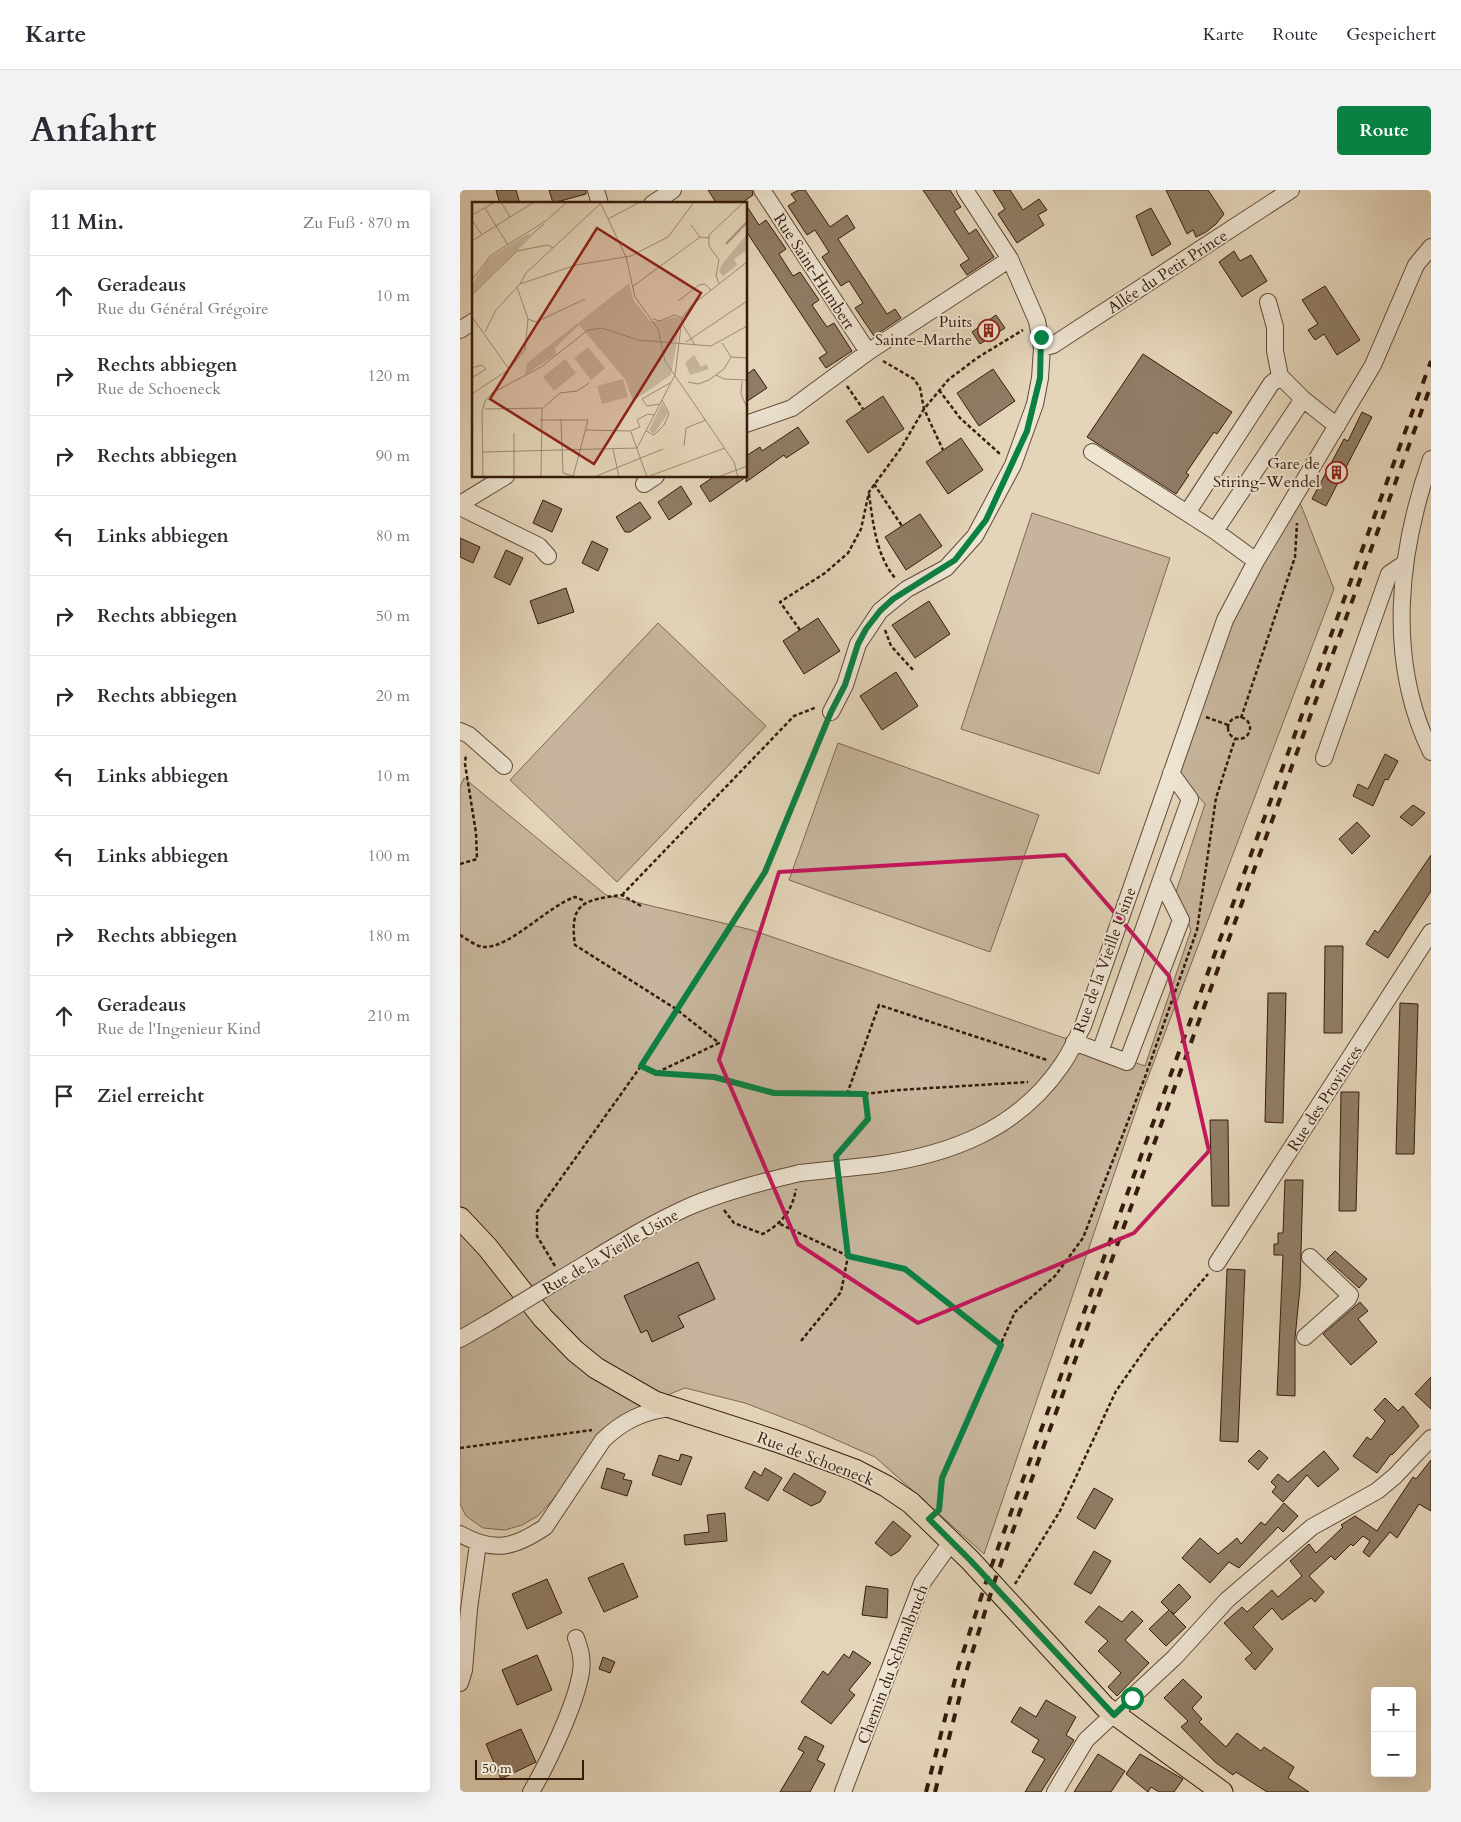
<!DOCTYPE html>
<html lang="de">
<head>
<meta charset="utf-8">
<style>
  :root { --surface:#fff; --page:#f2f2f3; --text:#2b2b33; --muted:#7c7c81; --line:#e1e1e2; --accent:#0b8043 }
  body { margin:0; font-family:Cardo,serif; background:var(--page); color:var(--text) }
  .controls { position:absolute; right:15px; bottom:15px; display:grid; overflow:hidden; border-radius:5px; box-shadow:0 5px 20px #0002 }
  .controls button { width:45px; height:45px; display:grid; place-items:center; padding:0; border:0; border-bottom:1px solid var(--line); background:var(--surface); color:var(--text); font:25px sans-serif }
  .scale { position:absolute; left:15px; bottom:12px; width:109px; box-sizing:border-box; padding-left:5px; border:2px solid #351b0c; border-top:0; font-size:14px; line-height:18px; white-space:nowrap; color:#351b0c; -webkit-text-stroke:4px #ede4d2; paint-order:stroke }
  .stop { position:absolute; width:15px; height:15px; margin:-11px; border:4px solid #0b8043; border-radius:50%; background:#fff }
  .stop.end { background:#0b8043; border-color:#fff; box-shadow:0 1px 5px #0008 }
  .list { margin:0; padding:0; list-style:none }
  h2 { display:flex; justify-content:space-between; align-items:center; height:65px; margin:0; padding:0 20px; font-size:21px }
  h2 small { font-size:16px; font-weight:400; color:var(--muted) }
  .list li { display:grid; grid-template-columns:32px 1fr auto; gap:15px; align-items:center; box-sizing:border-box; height:80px; padding:0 20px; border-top:1px solid var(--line) }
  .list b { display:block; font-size:19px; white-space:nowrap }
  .list p { margin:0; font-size:16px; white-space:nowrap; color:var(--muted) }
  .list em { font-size:16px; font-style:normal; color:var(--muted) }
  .icon { flex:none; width:28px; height:28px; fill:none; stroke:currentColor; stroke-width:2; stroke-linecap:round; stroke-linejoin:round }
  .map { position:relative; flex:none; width:971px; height:1602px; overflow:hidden; border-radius:5px }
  header { display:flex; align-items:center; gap:30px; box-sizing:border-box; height:70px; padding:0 25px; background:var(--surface); border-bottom:1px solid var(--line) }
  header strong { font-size:24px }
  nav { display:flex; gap:28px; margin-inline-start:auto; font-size:18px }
  .intro { display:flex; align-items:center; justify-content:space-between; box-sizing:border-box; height:120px; padding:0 30px }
  h1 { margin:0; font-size:35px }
  .button { padding:12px 22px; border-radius:5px; background:var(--accent); color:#fff; font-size:18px; font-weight:700 }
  main { display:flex; gap:30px; padding:0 30px }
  aside { flex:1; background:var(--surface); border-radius:5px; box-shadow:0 5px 20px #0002 }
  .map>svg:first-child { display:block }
  .green { fill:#c6b59c; stroke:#7e6854 }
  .building { fill:#907c66; stroke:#351b0c }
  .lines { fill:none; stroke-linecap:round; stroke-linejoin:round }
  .minor-casing { stroke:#614a38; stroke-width:18 }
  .major-casing { stroke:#351b0c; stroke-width:23 }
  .path { stroke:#351b0c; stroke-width:2.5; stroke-dasharray:4 2.5; stroke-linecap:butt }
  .minor { stroke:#ede4d2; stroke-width:16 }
  .major { stroke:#e4d5ba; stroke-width:21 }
  .rail { stroke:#351b0c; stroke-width:4; stroke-dasharray:9 9; stroke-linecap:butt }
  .minor-bridge-casing { stroke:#614a38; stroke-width:18; stroke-linecap:butt }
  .minor-bridge { stroke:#ede4d2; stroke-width:16 }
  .route { stroke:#0b8043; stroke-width:6 }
  .marked { fill:none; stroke:#c2185b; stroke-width:4; stroke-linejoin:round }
  .labels { text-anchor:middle; stroke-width:4; stroke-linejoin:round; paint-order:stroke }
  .street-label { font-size:16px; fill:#351b0c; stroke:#ede4d2 }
  .poi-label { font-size:16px; fill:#351b0c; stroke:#ede4d2; text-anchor:end }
  .inset-river { fill:none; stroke:#a8967f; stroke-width:2.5 }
  .inset-road { fill:none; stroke:#9e8b74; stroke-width:1 }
  .view { fill:#8f2418; fill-opacity:0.15; stroke:#8f2418; stroke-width:2.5 }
  .inset-edge { fill:none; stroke:#351b0c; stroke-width:2.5 }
</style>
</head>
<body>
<header>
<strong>Karte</strong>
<nav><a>Karte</a><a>Route</a><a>Gespeichert</a></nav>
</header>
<div class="intro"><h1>Anfahrt</h1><a class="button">Route</a></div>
<main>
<aside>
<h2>11 Min.<small>Zu Fuß · 870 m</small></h2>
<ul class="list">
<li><svg class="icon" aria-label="ahead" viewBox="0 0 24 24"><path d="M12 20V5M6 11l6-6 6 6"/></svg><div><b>Geradeaus</b><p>Rue du Général Grégoire</p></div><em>10 m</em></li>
<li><svg class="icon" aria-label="right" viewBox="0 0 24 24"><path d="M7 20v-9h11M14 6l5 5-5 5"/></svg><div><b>Rechts abbiegen</b><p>Rue de Schoeneck</p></div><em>120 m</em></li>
<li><svg class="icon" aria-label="right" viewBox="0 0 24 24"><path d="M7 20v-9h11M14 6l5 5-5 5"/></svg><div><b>Rechts abbiegen</b></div><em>90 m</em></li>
<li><svg class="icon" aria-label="left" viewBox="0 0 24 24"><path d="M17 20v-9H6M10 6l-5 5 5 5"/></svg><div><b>Links abbiegen</b></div><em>80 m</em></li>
<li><svg class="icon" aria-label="right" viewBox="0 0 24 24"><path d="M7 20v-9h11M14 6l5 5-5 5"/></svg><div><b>Rechts abbiegen</b></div><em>50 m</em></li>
<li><svg class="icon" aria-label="right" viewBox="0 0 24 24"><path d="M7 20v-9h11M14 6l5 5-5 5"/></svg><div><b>Rechts abbiegen</b></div><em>20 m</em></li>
<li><svg class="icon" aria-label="left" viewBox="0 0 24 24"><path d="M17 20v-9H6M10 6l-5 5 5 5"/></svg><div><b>Links abbiegen</b></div><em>10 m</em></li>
<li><svg class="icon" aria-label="left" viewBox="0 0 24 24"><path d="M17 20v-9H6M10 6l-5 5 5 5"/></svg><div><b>Links abbiegen</b></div><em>100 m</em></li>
<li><svg class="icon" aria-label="right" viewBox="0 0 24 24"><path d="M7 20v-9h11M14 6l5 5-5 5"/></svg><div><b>Rechts abbiegen</b></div><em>180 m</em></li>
<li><svg class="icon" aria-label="ahead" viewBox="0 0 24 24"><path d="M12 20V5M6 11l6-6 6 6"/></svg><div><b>Geradeaus</b><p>Rue de l'Ingenieur Kind</p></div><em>210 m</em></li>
<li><svg class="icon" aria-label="arrive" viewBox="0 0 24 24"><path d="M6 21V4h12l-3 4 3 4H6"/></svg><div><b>Ziel erreicht</b></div></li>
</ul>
</aside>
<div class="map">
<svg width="971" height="1602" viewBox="0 0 971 1602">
  <rect width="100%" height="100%" fill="#e4d5ba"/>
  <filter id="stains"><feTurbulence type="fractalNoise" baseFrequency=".004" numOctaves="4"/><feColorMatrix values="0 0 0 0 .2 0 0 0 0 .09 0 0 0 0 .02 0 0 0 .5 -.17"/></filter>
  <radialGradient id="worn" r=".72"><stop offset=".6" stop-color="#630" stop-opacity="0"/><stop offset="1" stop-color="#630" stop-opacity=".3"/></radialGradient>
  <path class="green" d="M837 305 874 399 682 903 524 1364 415 1267 345 1236 285 1213 225 1198 195 1210 119 1272 96 1306 78 1326 62 1335 45 1340 23 1338 6 1326 0 1314V597L4 588 146 705 292 740 685 876 731 740 716 702 745 614 715 580 766 434Z
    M572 323 710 368 639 584 501 539Z
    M198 433 306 536 157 692 50 590Z
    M378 553 579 625 530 762 329 690Z"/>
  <path class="building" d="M36 0H56L60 14H40Z
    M89 0H126V4L93 13Z
    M248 0H292L293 5 280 14H257Z
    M339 0H345L370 37 387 25 395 38 378 49 427 124 435 119 441 128 414 146 395 118 403 113 389 91 381 96 362 67 369 62 355 40 347 45 328 16 336 11 331 4Z
    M463 0H490L501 17 494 21 509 44 516 39 534 67 507 85 500 75 509 69Z
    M533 0H550L563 20 579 9 587 20 578 25 584 35 557 53 538 24 545 19Z
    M706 0H748L764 24 756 34 746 42 736 47 733 40 727 44Z
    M286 15 299 35 306 30 326 59 319 64 333 86 340 82 359 110 352 115 358 124 367 137 374 133 392 161 366 178 359 168 367 163 286 41Z
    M691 18 711 54 692 66 676 26Z
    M774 61 780 71 791 65 807 91 782 107 759 72Z
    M865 96 900 150 877 165 864 144 855 150 848 140 858 134 842 110Z
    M536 125 545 138 520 154 512 142Z
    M683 164 772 222 757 244 754 242 726 283 729 285 716 304 627 247Z
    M294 179 307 198 286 212V185Z
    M533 179 555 211 519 236 497 203Z
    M423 206 444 239 408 263 386 231Z
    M902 222 912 227 866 316 852 309 884 249 888 251Z
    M338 237 349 253 326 268 324 265 286 292V287L250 312 240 296 255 286H286V266L300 257 302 261Z
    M501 248 523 280 488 304 466 272Z
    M221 296 232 314 209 330 198 312Z
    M83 310 102 319 92 342 73 333Z
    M180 312 191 328 170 342H165L156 327Z
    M460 324 482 356 446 380 425 347Z
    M0 348 20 357 13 373 0 367Z
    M132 351 148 359 138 381 122 373Z
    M46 360 63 368 50 395 34 387Z
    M106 398 114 422 78 434 70 411Z
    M469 411 490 444 455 468 432 435Z
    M358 428 380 461 344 484 323 451Z
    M436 482 458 516 422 540 400 506Z
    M925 564 938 571 928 590 925 589 913 616 893 606 898 594 908 599Z
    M953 615 965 623 952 636 940 627Z
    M897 632 910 646 892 664 879 649Z
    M971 665V701L928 768 906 754 915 740 918 743Z
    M865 756H883L882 843H864Z
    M808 803H826L823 933 805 932Z
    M940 813 958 814 954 964H936Z
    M881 902H899L896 1021H879Z
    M750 930H768L769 1016H752Z
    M825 990H843L840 1098 835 1148V1206L817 1205 823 1065H814V1054H818V1043H823Z
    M875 1061 907 1089 899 1098 867 1069Z
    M238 1072 255 1109 218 1126 224 1137 192 1152 187 1140 181 1143 164 1106Z
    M767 1079 785 1080 778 1252 760 1251Z
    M900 1112 908 1121 898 1129 917 1152 891 1175 863 1144Z
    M971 1187V1219L955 1204Z
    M925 1208 938 1221 943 1216 959 1236 932 1265 931 1264 917 1283 893 1266 907 1247 911 1250 925 1231 914 1220Z
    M799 1260 808 1268 798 1280 788 1271Z
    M864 1261 879 1279 858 1297 847 1285 823 1312 812 1302 816 1297 811 1292 818 1284 828 1292Z
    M221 1264 232 1267 221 1295 192 1285 199 1265 219 1271Z
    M971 1270V1321L959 1314 937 1348 930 1342 909 1367 903 1362 910 1351 903 1346 893 1356 891 1354 875 1370 871 1366 849 1386 864 1402 855 1412 851 1408 822 1430 812 1418 793 1437 813 1459 795 1480 785 1469 792 1463 764 1433 782 1417 787 1422 812 1400 818 1407 842 1386 830 1371 849 1354 856 1363 883 1337 881 1335 895 1326 917 1341 953 1287 956 1289Z
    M147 1278 165 1284 163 1289 172 1291 167 1306 141 1298Z
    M305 1278 322 1288 308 1311 285 1298 294 1281 301 1286Z
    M334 1283 366 1302 360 1312 351 1316 323 1300Z
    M634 1298 653 1309 635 1339 617 1328Z
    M824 1313 838 1326 823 1342 818 1337 779 1378 769 1372 750 1393 722 1368 740 1348 758 1364 777 1348 781 1354 801 1332 805 1335Z
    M265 1323 267 1351 225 1355 224 1345 249 1342 247 1325Z
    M433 1331 451 1346 439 1361 431 1366 415 1353Z
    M634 1361 651 1371 631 1404 614 1394Z
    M163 1373 178 1407 144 1422 128 1388Z
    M87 1389 102 1423 67 1439 52 1404Z
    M719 1394 731 1407 714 1424 710 1421 726 1437 706 1456 689 1439 709 1420 701 1412Z
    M406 1396 428 1399 427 1428 402 1425Z
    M639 1416 662 1432 672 1421 683 1431 665 1450 689 1473 657 1506 648 1497 661 1483 638 1461 648 1451 625 1432Z
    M393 1461 411 1473 389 1500 395 1505 371 1534 341 1512 363 1481 368 1485 384 1464 389 1468Z
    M77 1465 92 1500 57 1515 42 1480Z
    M143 1467 155 1472 150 1483 139 1479Z
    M723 1489 742 1507 732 1518 742 1529 739 1532 766 1557 777 1543 801 1561 804 1557 834 1577 828 1588 849 1602H807L776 1582 773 1585 755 1572 721 1537 728 1531 704 1508Z
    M586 1510 616 1527 606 1545 614 1550 581 1602H565L585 1569 572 1562 579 1550 551 1532 560 1517 576 1527Z
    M61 1539 76 1572 41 1589 26 1554Z
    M345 1546 364 1556 357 1570 365 1574 350 1602H320L344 1562 338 1559Z
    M638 1564 665 1581 651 1602H614Z
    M680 1564 723 1589 714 1602H699L691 1597 688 1602 666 1584Z"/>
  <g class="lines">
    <defs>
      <path id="minor" d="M136 0 140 14
        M302 0 408 162
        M192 14 213 0
        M808 112 815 137V161L820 186 843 209
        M0 140 14 131
        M582 158 593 155 831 0
        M820 186 811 194 727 323 755 341 843 209 877 236
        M286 234 332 218 408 162 550 69
        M632 262 727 323
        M971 269C938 363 926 470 971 562
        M184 294 196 286
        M0 314 46 286
        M0 317 79 356 88 366
        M755 341 796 371
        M371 522 385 495 398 454 420 421 447 399 486 378 515 346 553 275 575 214 580 188 582 158 577 131 550 69 505 0
        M0 541 9 545 44 576
        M864 568 929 384 945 373
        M614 852 667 872 721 730 701 690 730 609 711 583
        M640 862 701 690
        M415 975C489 965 557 940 601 876 610 864 616 849 623 836L765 430 796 371 913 175 956 75 971 57
        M757 1073 971 742
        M102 1088C143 1064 182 1038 226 1018 262 1002 301 992 340 983
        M845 1147 888 1109 890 1105 850 1067
        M0 1149 28 1133
        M0 1344C34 1363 54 1358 85 1337L143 1250C163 1231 183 1221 211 1218
        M0 1493 4 1480 9 1419 18 1354
        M71 1602C88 1573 116 1514 121 1482 123 1469 120 1459 116 1448
        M383 1602 462 1393 492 1351
        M595 1602 626 1550 715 1467 767 1410 852 1337 917 1301 935 1286 971 1248"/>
      <path id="major" d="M0 1028 28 1058 83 1128 115 1161 136 1178 195 1212 316 1251 395 1280 426 1296 451 1313 510 1370 645 1517 762 1602"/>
    </defs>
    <use href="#minor" class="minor-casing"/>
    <use href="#major" class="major-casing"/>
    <path class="path" d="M423 171 454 189 460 198 464 219 483 260
      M387 196 403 219
      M479 200 500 228 540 264
      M414 294 442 336
      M409 304C413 333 416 365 435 388
      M340 440 320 412 365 383 388 363 401 339 409 302 441 258 464 219 488 190 517 168 563 140
      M425 440 431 456 454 481
      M768 538a11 11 0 1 1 22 0a11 11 0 1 1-22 0Z
      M746 527 768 535
      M781 528 835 367 837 333
      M0 674 17 669 16 643 5 574 6 564
      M162 705 334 526 357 517
      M181 716 162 705C124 710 109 712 115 755L216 819 259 853 198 882
      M0 745C7 749 17 757 24 757 50 758 88 716 115 707L125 711
      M181 876 196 883 254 887 314 903 405 904 439 900 568 892
      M387 904 419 815 587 870
      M378 963 408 929 405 904
      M264 1020 274 1033 303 1044C322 1033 332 1021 336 999
      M320 1034 388 1066 445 1079 541 1155
      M95 1076 77 1046V1022L181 876 305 682 366 536
      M341 1151 381 1102 388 1066 380 993
      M0 1258 132 1240
      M479 1315 482 1287 555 1122 595 1086 623 1048 685 887 737 740 756 608 775 549
      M555 1394 600 1321 656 1201 691 1151 748 1084"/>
    <use href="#minor" class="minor"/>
    <use href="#major" class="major"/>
    <path class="rail" d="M466 1602 498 1478 530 1380 971 171
      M475 1602 506 1482 536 1387 971 195"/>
    <defs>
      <path id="minor-bridge" d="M340 983 415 975
        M28 1133 102 1088"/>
    </defs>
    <use href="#minor-bridge" class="minor-bridge-casing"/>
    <use href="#minor-bridge" class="minor-bridge"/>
  </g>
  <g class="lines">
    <path class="route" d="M581 147 580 188 567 241 526 330 495 370 433 409 420 421 406 439 398 454 385 495 371 522 305 682 181 876 196 883 254 887 314 903 405 904 408 929 376 966 388 1066 445 1079 541 1155 482 1288 479 1320 469 1329 510 1370 654 1525 672 1508"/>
  </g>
  <path class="marked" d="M605 665 709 786 749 961 674 1043 458 1133 338 1054 259 870 319 682Z"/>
  <defs>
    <symbol id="building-ring" viewBox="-11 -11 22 22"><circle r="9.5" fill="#ede4d2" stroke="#8f2418" stroke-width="1.5"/><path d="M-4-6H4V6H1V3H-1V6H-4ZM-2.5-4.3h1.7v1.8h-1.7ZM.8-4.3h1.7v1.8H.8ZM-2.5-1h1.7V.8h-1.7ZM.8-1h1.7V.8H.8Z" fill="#8f2418"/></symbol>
  </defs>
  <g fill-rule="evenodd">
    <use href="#building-ring" x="516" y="128" width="25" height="25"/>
    <use href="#building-ring" x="864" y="270" width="25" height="25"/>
  </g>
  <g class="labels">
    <g class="street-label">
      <text transform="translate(355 81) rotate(57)" y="6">Rue Saint-Humbert</text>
      <text transform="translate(707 81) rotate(-33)" y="6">Allée du Petit Prince</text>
      <text transform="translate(644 770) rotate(-70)" y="6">Rue de la Vieille Usine</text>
      <text transform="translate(864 908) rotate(-57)" y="6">Rue des Provinces</text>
      <text transform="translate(150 1061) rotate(-30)" y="6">Rue de la Vieille Usine</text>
      <text transform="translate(356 1268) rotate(21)" y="6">Rue de Schoeneck</text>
      <text transform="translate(432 1474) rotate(-69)" y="6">Chemin du Schmalbruch</text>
    </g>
    <g class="poi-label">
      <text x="512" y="137">Puits<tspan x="512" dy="18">Sainte-Marthe</tspan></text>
      <text x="860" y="279">Gare de<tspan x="860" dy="18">Stiring-Wendel</tspan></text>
    </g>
  </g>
  <g transform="translate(12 12)">
    <rect width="275" height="275" fill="#e4d5ba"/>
    <path d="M56 32 59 35 0 92V83L16 57ZM275 32V48L262 57 265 63 251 74 247 69 251 61ZM157 81 162 99 178 119H190L202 115 209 117 199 173 161 199 153 177 107 123 83 146 84 152 53 173 55 161ZM116 145 133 166 119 178 102 156ZM222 153 229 165 234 162 237 167 218 173 213 161ZM93 157 104 171 82 189 71 175ZM151 177 156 195 130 202 125 184ZM190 201 196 211 182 232 177 228Z" fill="#c6b59c"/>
    <path class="inset-river" d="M254 42 275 20"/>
    <path class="inset-road" d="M29 0 38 15M128 0 154 55 163 95 186 127 193 159 262 260 266 275M13 6 36 43M0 13 23 0M76 17 95 0M136 17 168 0M0 18 10 33M219 23 228 35M58 34 72 22M0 39 62 0M0 78 18 54 75 18M247 81 244 74 247 58 237 44V33L272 0M48 82 104 63 159 54 196 35 222 0M160 85 228 35 237 36M0 93 45 49 76 43 81 46M206 99 227 83 233 82 239 88M0 115 37 167M56 117 64 120 113 97M181 117 188 119 202 113 210 116M211 123 223 143M13 130 24 108 48 82 54 71 128 2M214 140 275 99M250 141 259 155 275 156M0 166 10 163 14 167 0 176M244 173 252 177 275 178M270 179 269 192 275 206M216 180 226 182 237 178 252 167 259 155M0 192 36 168 53 148 56 117 45 85M188 202 175 204 170 197 198 181M13 207 70 206M89 217 91 271 101 274M68 218H116L101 275M114 228 158 229 168 225 165 218 176 212 182 213M174 229 182 233 192 223 197 212 190 198M159 230 175 275M42 231V275M212 244 214 226 234 218M141 247 147 275M11 250 165 246 203 173 210 116 220 103 275 60M11 275 10 210 13 199 20 191 69 165 116 128 130 126 166 138 239 144 275 124M69 275 70 207 88 191 105 189 117 181M122 275 191 247M175 275 253 246M246 275 275 264"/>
    <path class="view" d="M125 26 229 91 122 262 18 197Z"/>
    <rect width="275" height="275" class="inset-edge"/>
  </g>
  <rect width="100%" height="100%" filter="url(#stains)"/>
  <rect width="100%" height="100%" fill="url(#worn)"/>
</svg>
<div class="controls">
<button>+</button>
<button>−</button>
</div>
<div class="scale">50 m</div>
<div class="stop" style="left:672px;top:1508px"></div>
<div class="stop end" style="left:581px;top:147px"></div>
</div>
</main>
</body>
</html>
